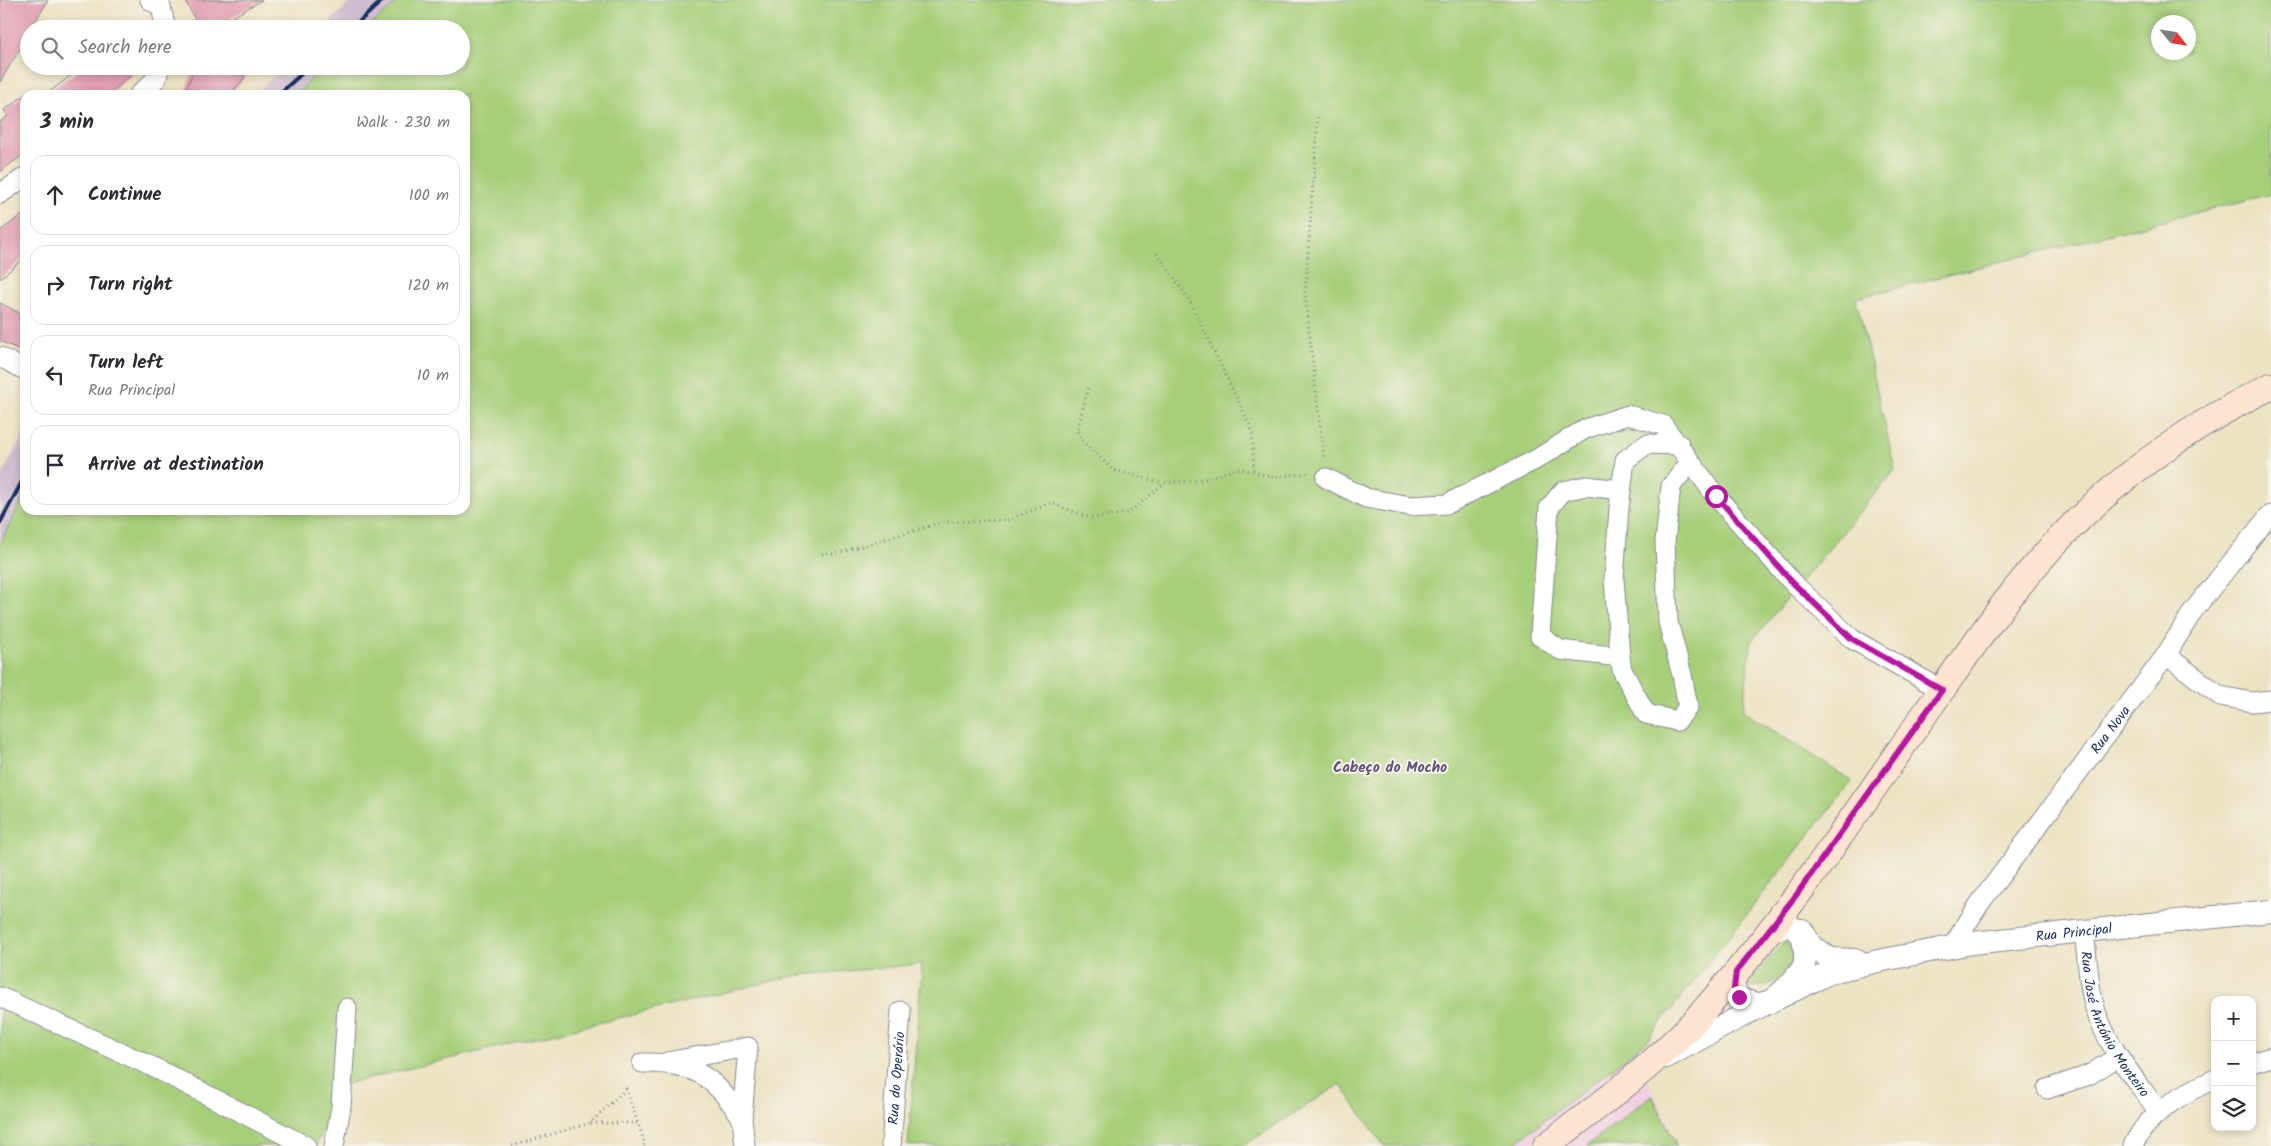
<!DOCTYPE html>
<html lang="en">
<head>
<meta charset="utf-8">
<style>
  :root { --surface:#fff; --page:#f2f2f3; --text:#2b2b33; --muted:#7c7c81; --line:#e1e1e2 }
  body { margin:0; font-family:Kalam,sans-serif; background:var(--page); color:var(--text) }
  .controls { position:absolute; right:15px; bottom:15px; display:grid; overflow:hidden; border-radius:10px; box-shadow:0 2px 8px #0003 }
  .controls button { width:45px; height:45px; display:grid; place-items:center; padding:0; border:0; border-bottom:1px solid var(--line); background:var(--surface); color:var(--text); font:25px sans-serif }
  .compass { position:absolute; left:2151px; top:15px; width:45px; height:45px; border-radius:50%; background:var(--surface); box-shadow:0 2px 8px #0003; rotate:120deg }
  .stop { position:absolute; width:15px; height:15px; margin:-11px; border:4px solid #b5179e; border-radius:50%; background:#fff }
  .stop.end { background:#b5179e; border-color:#fff; box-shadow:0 1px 5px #0008 }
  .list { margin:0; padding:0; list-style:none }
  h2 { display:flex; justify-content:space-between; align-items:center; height:65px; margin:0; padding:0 20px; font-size:21px }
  h2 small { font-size:16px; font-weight:400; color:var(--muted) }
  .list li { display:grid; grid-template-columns:32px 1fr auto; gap:15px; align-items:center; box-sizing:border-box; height:80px; margin:0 10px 10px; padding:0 10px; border:1px solid var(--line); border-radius:15px }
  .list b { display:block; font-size:19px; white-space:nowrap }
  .list p { margin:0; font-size:16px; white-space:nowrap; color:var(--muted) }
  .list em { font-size:16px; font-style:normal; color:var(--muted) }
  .icon { flex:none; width:28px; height:28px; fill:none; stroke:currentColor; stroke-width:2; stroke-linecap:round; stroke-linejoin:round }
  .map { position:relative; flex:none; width:2271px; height:1146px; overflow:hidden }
  .search { position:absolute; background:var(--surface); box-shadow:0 2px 8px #0003; left:20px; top:20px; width:450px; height:55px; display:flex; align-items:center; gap:12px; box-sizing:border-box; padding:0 18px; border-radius:28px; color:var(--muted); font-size:19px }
  .panel { position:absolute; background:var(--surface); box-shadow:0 2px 8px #0003; left:20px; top:90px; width:450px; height:425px; border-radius:15px }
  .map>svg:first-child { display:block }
  .built { fill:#f1d0e2 }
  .industrial { fill:#cebed0 }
  .green { fill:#a7cf7a; stroke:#617f6c; fill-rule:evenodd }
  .building { fill:#e099af }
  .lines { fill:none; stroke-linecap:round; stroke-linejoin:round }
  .minor-casing { stroke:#848990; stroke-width:21 }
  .tertiary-casing { stroke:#848990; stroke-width:24 }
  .secondary-casing { stroke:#848990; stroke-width:28 }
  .path { stroke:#848990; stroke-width:3; stroke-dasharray:1 4; stroke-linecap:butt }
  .minor { stroke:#fff; stroke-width:19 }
  .tertiary { stroke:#fff; stroke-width:22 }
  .secondary { stroke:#fde4d0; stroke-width:26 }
  .rail { stroke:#1b2f5e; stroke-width:4 }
  .route { stroke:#b5179e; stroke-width:6 }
  .labels { text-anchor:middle; stroke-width:4; stroke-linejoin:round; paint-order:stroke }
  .street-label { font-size:14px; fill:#1b2f5e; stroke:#f7f3e8 }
  .neighbourhood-label { font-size:15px; font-weight:bold; fill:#60547a; stroke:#f7f3e8 }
</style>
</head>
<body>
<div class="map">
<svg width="2271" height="1146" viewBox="0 0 2271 1146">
  <rect width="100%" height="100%" fill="#f7f3e8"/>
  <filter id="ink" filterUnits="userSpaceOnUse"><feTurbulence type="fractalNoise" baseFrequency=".02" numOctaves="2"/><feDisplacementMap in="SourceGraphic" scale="10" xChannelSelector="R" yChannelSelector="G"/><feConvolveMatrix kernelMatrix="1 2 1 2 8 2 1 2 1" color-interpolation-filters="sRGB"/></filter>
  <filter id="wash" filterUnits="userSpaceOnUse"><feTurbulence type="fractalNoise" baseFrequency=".0096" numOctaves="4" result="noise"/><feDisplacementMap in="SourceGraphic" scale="20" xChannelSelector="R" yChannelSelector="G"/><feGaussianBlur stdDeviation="1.12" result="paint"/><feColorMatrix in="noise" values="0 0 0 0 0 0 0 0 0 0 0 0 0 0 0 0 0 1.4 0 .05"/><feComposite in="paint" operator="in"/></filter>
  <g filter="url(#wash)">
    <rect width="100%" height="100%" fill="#ece3c3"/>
    <path class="built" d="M1645 1043 1643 1069 1678 1146H1511Z"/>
    <path class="industrial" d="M352 0H400L366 29H323Z
      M284 66H323L296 95H255Z
      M25 431V495L0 543V479Z"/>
    <path class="green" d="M400 0H2271V194L1856 298 1895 470 1751 642 1743 711 1852 781 1645 1043 1511 1146H1384L1340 1084 1243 1146H908L922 964 793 976 341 1085 316 1146H0V543L25 495V510H465V95H296L323 66H461V29H366ZM2158 22H2188V52H2158Z
      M1784 942 1794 948C1791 977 1773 988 1745 987Z
      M1652 1095 1677 1146H1587Z"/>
    <g id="blocks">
      <path class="building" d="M0 0H48L31 29H29V33L0 82Z
        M185 0H262L231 18 237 29H200Z
        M84 66H142L108 95H45Z
        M195 66 210 71 214 66H232L245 77 230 95H184Z
        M25 95V153L0 172V122L8 116 4 110Z
        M25 213V257L0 279V231Z
        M0 303 25 316V352L0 341Z"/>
    </g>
  </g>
  <g filter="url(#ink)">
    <use href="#blocks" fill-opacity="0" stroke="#848990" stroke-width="1"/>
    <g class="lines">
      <defs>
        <g id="minor">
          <path d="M150 0 161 7 166 29"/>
          <path d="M139 95 157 78 160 66"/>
          <path d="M0 194 25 177"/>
          <path d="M0 357 23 369"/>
          <path d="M1680 445 1647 444 1625 460 1619 508 1614 579 1620 657 1622 670 1646 714 1677 721 1688 707 1682 675 1668 622 1665 542 1671 486 1690 463"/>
          <path d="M1326 478 1366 498 1410 506 1447 504 1535 460 1585 429 1628 415 1663 425 1716 496 1792 582 1852 639 1942 690"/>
          <path d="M2166 655 2220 696 2252 702 2271 700"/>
          <path d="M1620 657 1560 650 1540 636 1549 508 1563 491 1586 486 1621 490"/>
          <path id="s1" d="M2084 932C2087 955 2088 979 2093 1001 2103 1042 2134 1077 2158 1111"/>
          <path id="s2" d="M1952 947 1980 903 2166 655 2193 611 2268 517 2271 515"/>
          <path d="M0 997 155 1068 306 1146"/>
          <path d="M642 1063C695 1062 713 1076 742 1118L748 1047 667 1062"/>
          <path d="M2252 1063 2271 1057"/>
          <path d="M2047 1089 2089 1075 2119 1056"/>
          <path d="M742 1118 745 1146"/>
          <path d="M334 1146 341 1107 347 1008"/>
          <path id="s3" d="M891 1146 901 1011"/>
          <path d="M2133 1146C2147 1113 2183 1093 2215 1079"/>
        </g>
        <g id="tertiary">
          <path d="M1802 930 1812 947 1831 959 1857 960"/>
          <path d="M1736 973C1735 977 1733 984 1734 988 1737 1002 1758 1007 1770 1001 1778 997 1801 974 1804 965 1807 955 1804 943 1802 934L1789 925 1779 927 1764 937"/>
          <path id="s4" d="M1666 1057 1749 1012 1831 972 1878 961 1972 943 2271 911"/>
        </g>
        <path id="secondary" d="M1546 1146C1599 1106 1655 1065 1700 1015 1788 917 1861 805 1936 698 1976 642 2015 584 2064 534 2124 472 2194 424 2271 386"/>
      </defs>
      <use href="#minor" class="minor-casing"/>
      <use href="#tertiary" class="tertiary-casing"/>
      <use href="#secondary" class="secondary-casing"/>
      <path class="path" d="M1318 117 1305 295 1324 460
        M1157 253 1190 301 1252 430 1254 472
        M1088 388 1077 431 1083 442 1113 470 1163 483
        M822 554H835L943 522 1007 520 1051 503 1090 518 1129 513 1164 483 1201 480 1240 468 1271 477 1309 473
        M591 1123H638
        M512 1146 590 1123 626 1089 645 1144 643 1146"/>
      <use href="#minor" class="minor"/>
      <use href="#tertiary" class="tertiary"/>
      <use href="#secondary" class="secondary"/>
      <path class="rail" d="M351 29 383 0
        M278 95 310 66
        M0 523 25 476"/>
    </g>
  </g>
  <g class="lines" filter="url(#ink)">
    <path class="route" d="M1716 496 1792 582 1852 639 1942 690 1797 894 1736 972 1734 988 1739 997"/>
  </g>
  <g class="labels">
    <g class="street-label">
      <text dy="5" stroke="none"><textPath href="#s2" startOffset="269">Rua Nova</textPath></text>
      <text dy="5" stroke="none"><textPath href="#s4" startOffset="432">Rua Principal</textPath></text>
      <text dy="5" stroke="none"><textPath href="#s1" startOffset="99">Rua José António Monteiro</textPath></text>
      <text dy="5" stroke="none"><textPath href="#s3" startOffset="68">Rua do Operário</textPath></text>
    </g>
    <g class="neighbourhood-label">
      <text x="1390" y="772">Cabeço do Mocho</text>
    </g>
  </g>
</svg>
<div class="controls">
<button>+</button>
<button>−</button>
<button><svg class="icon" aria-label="layers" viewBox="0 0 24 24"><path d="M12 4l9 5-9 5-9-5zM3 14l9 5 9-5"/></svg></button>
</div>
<svg class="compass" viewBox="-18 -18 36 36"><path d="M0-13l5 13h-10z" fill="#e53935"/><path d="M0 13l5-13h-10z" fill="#7c7c81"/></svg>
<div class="stop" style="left:1716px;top:496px"></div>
<div class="stop end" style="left:1739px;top:997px"></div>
<div class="search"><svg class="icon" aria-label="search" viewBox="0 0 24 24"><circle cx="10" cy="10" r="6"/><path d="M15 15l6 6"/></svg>Search here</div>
<section class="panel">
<h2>3 min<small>Walk · 230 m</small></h2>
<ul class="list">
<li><svg class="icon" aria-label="ahead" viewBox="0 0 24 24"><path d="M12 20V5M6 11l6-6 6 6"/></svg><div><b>Continue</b></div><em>100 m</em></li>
<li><svg class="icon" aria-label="right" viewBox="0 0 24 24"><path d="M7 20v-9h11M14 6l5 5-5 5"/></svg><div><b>Turn right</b></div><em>120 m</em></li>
<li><svg class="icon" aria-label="left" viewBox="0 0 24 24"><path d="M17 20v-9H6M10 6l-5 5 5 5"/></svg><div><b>Turn left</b><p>Rua Principal</p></div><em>10 m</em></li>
<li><svg class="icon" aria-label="arrive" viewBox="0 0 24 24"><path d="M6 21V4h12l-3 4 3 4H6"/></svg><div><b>Arrive at destination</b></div></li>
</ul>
</section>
</div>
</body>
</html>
